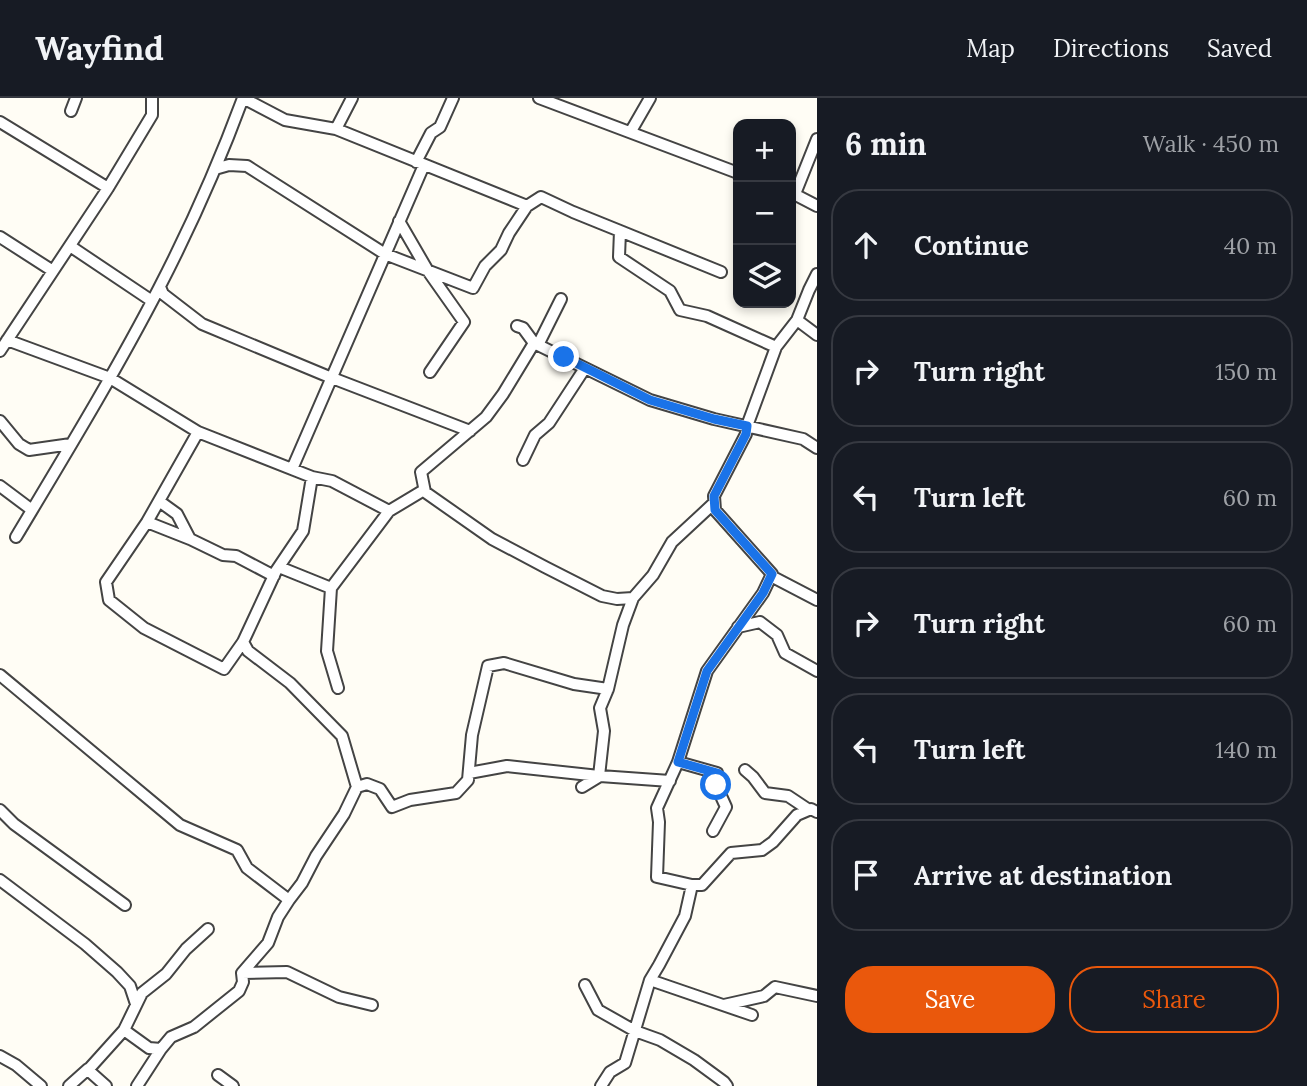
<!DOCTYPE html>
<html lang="en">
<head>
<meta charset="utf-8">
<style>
  :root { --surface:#171b24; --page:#20242c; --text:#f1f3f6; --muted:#9ea1a6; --line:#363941; --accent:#ea580c }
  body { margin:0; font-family:Lora,serif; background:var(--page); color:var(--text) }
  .controls { position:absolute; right:21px; top:21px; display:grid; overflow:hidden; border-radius:14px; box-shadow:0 4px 10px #0003 }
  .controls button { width:63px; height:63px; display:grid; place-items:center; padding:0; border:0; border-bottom:2px solid var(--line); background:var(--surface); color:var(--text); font:35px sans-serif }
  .stop { position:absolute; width:21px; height:21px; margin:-16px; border:5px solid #1a73e8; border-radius:50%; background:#fff }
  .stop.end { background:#1a73e8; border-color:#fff; box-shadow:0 2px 7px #0008 }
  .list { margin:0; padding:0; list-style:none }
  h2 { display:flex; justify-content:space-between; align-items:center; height:91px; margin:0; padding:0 28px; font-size:30px }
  h2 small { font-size:23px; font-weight:400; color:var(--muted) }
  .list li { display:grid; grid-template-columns:46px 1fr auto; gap:21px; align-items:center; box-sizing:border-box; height:112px; margin:0 14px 14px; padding:0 14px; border:2px solid var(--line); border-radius:28px }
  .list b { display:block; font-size:26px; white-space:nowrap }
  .list em { font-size:23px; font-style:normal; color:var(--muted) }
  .actions { display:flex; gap:14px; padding:21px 28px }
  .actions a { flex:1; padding:16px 0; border:2px solid var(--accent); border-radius:28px; text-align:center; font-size:24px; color:var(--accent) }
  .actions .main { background:var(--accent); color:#fff }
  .icon { flex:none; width:38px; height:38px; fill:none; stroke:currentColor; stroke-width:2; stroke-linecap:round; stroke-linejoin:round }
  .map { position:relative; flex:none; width:817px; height:988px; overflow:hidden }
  header { display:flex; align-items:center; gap:42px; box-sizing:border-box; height:98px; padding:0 35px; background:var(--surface); border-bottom:2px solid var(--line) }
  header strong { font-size:33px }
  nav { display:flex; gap:38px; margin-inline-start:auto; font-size:24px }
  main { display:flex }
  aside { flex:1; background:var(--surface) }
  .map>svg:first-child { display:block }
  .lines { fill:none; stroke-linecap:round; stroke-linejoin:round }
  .street-casing { stroke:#444; stroke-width:14 }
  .street { stroke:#fff; stroke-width:10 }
  .route { stroke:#1a73e8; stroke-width:9 }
</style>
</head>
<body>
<header>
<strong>Wayfind</strong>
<nav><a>Map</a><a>Directions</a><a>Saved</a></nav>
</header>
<main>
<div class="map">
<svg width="817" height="988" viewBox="0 0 817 988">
  <rect width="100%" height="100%" fill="#fffdf5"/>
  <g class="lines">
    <defs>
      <path id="street" d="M243 0 285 22 336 31 527 108
        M539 0 738 75
        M71 13 76 0
        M0 24 108 90
        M336 31 352 0
        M631 33 650 0
        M416 64 431 35 440 29 453 0
        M215 71 229 67 247 68 385 156 473 190 485 168 501 152 509 135 527 108 541 99 573 114 620 133 619 159 670 193 680 212 707 218 776 249
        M792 95 817 108
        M795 96 817 41
        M399 123 428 173 464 224 430 274
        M620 133 721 174
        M0 139 53 173
        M70 148 152 203
        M160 189 163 196 202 226 327 278 470 333
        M797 222 817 237
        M517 228 523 230 534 245
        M7 242 110 280 198 334 312 379 332 383 389 413
        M538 247 561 201
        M0 253 108 90 152 17V0
        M0 323 19 346 29 352 71 346
        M198 334 147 424 106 484 109 502 144 530 224 571 243 544 276 473 303 433 312 379
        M523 362 535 337 549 325 585 270
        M292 371 424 67
        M0 388 32 412
        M159 403 177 416 190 441
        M147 424 190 441 223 457 236 458 274 478
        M16 439C65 357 115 275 159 190 191 128 219 65 243 0
        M279 469 331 490
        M771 478 817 502
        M633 500 653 477 672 444 714 405
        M738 529 760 524 777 537 785 555 817 573
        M0 577 180 727 237 752 247 770 289 802 302 785 316 758 344 716 357 689 342 638 290 585 248 553 243 544
        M338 590 327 553 331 490 389 413 424 392
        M678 664 717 675 716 687 726 709 713 733
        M745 672 753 679 765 695 788 698 809 712
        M469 675 507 668 599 678 604 633 600 610 608 591
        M357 689 367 686 380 691 392 709 410 702 456 695 468 682 472 637 488 568 504 565 574 586 608 591 623 527 633 500 617 501 602 498 545 469 492 441 425 394 421 374 486 319 503 296 534 245 650 302 714 321 803 341 817 350
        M582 689 600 678 670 683
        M0 712 14 726 125 807
        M0 782 85 846 117 874 130 888 136 906
        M692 787H702L731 755 762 752 773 744 797 717 811 711 817 714
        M289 802 278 819 268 845 242 875 287 874 339 899 372 907
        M650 882 752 917
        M585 887 598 912 635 933 660 942 694 962 724 984 727 988
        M724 907 764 898 775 889 817 898
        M124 932 149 950 161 951 171 939 194 929 239 893 243 884 242 875
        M0 958 16 967 41 988
        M218 977 233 988
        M69 988 88 971
        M106 988 88 972 124 932 142 895 166 876 186 851 208 831
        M137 988 161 951
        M601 988 610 974 625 965 650 882 659 867 685 818 692 787 657 779 659 724 657 710 678 664 707 573 763 495 772 476 715 412 714 398 746 336 747 328 776 249 797 222 809 192 817 176"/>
    </defs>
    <use href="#street" class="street-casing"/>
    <use href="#street" class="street"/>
  </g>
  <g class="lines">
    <path class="route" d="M564 259 650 302 714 321 747 328 746 336 714 398 715 412 772 476 763 495 707 573 678 664 717 675 716 687"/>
  </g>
</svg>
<div class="controls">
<button>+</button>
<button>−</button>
<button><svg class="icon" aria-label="layers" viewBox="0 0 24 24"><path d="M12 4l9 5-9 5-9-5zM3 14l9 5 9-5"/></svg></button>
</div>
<div class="stop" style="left:716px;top:687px"></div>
<div class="stop end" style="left:564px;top:259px"></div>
</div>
<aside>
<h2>6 min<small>Walk · 450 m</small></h2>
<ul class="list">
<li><svg class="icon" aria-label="ahead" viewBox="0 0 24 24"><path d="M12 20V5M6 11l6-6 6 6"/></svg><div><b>Continue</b></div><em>40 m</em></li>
<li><svg class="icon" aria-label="right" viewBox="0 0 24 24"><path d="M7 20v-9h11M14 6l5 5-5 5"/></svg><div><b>Turn right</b></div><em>150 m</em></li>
<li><svg class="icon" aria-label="left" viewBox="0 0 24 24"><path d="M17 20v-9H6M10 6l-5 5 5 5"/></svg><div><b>Turn left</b></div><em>60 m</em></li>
<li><svg class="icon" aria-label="right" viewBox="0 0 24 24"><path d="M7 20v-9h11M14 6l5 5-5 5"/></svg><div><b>Turn right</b></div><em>60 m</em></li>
<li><svg class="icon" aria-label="left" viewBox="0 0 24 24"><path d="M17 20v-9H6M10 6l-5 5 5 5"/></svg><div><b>Turn left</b></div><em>140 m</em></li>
<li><svg class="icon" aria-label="arrive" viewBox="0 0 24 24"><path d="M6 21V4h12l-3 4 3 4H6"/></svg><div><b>Arrive at destination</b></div></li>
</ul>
<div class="actions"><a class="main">Save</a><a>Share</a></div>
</aside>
</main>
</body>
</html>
